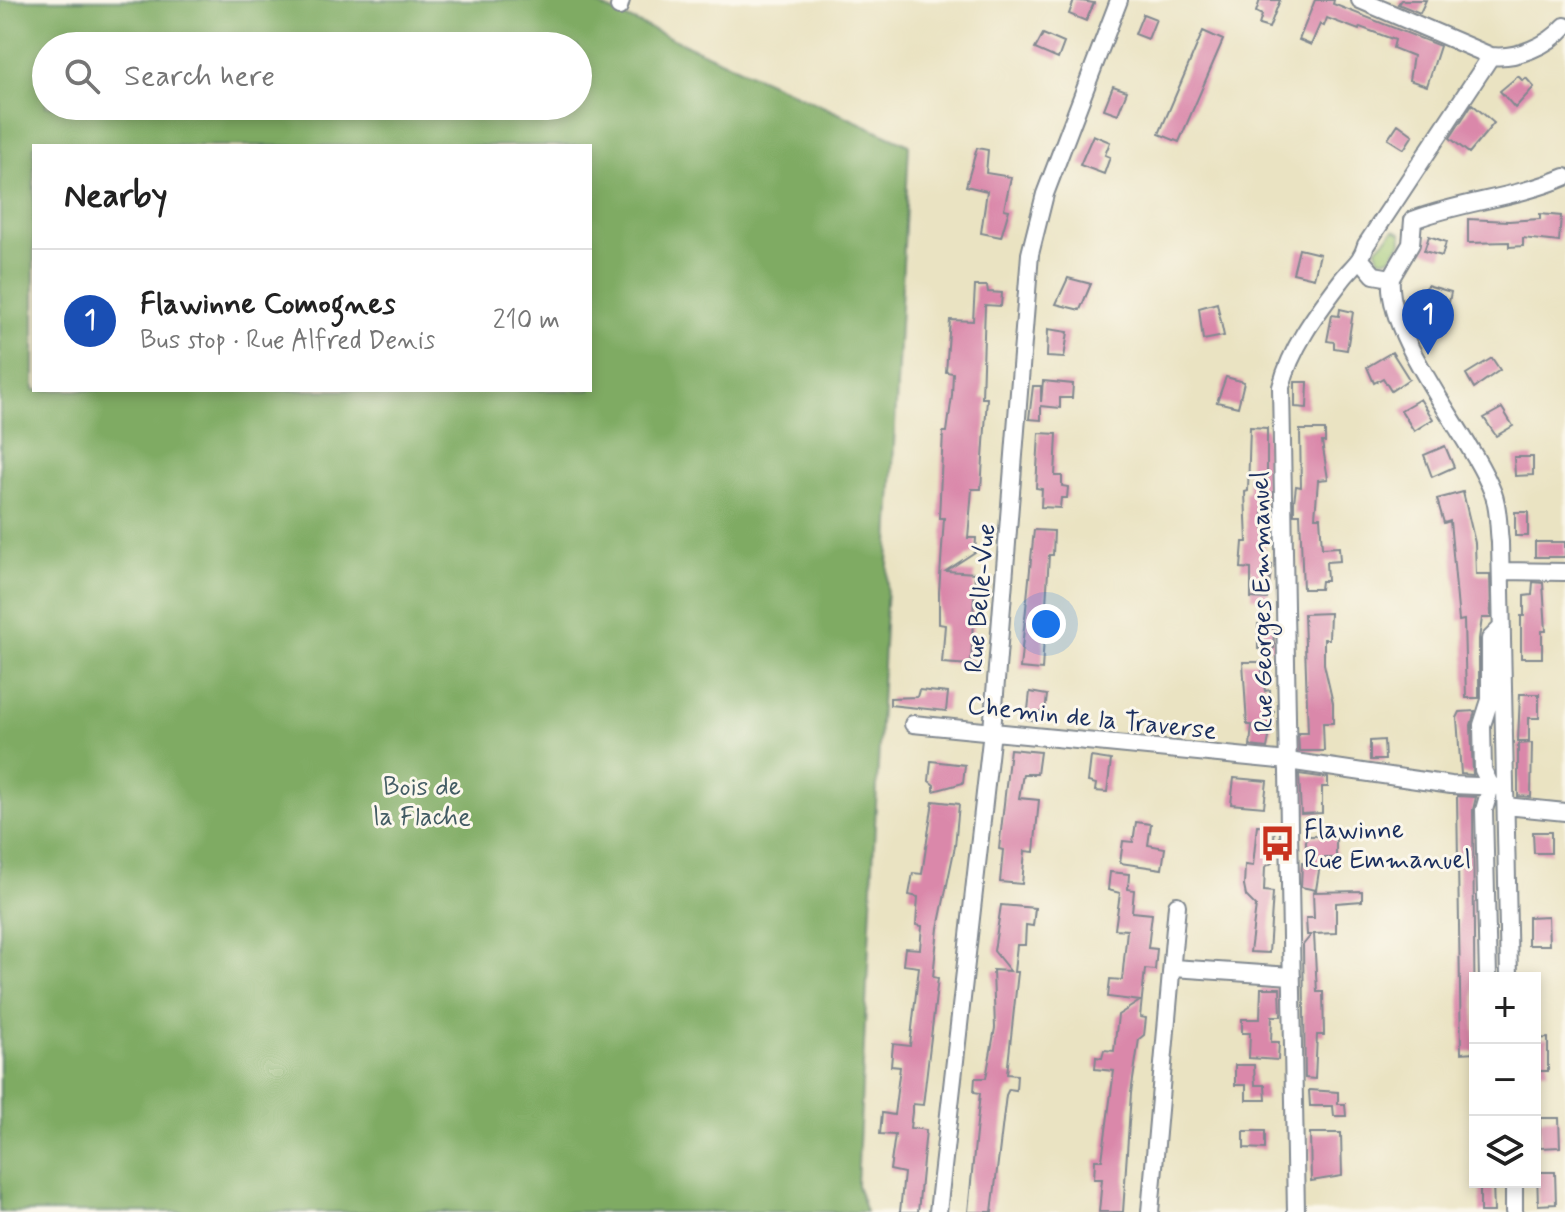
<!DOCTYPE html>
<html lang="en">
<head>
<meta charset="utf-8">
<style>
  :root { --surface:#fff; --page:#f2f2f2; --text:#222; --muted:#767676; --line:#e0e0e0; --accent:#b45309 }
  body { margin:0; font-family:Mynerve,sans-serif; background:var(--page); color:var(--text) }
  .controls { position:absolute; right:24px; bottom:24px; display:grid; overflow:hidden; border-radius:0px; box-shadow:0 4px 12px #0003 }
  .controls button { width:72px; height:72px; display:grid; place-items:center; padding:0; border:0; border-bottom:2px solid var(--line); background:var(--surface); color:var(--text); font:40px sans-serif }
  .you { position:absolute; left:1046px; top:624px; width:28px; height:28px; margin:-20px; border:6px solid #fff; border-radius:50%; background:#1a73e8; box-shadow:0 0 0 12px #1a73e833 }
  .badge { display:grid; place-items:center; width:52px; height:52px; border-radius:50%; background:var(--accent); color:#fff; font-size:26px; font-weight:700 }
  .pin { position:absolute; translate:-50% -66px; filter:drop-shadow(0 2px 4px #0008) }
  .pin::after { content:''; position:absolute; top:42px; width:28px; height:24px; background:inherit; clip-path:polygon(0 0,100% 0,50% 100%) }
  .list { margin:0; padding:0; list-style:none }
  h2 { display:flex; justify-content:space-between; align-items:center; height:104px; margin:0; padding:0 32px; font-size:34px }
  h2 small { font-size:26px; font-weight:400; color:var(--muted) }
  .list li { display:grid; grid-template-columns:52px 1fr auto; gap:24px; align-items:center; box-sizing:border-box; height:144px; padding:0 32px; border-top:2px solid var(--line) }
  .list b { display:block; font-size:30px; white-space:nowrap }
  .list p { margin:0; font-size:26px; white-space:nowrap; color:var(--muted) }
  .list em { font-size:26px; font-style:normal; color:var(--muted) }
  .icon { flex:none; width:44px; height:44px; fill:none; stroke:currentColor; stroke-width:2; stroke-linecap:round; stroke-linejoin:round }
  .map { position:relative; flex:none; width:1565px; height:1212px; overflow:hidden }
  .search { position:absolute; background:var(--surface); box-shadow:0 4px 12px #0003; left:32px; top:32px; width:560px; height:88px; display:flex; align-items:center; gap:20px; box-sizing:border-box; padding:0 28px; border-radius:44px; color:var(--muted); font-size:30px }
  .panel { position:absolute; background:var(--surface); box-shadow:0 4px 12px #0003; left:32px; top:144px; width:560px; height:248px; border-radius:0px }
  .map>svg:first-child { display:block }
  .green { fill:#9fc671; stroke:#5d7a68; stroke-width:2 }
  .forest { fill:#7fab63; stroke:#4d6d60; stroke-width:2; fill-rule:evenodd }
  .building { fill:#da88aa }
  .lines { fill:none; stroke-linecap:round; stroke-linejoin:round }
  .minor-casing { stroke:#828990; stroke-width:20 }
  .minor { stroke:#fff; stroke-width:16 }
  .labels { text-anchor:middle; stroke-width:6; stroke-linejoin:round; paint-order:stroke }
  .street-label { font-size:26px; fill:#1b2f5e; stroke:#fbf7ec }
  .park-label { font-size:26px; fill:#435c64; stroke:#fbf7ec }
  .poi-label { font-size:26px; fill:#1b2f5e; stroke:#fbf7ec; text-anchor:start }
</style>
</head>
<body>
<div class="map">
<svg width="1565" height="1212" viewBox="0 0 1565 1212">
  <rect width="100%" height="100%" fill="#fbf7ec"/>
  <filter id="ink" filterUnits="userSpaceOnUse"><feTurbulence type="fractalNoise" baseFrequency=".0125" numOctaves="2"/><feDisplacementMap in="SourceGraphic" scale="16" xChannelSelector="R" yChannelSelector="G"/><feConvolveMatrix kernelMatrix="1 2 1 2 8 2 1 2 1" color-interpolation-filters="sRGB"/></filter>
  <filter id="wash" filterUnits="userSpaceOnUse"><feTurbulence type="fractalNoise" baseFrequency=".006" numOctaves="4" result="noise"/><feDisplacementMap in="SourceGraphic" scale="32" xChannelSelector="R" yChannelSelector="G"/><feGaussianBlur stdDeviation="1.8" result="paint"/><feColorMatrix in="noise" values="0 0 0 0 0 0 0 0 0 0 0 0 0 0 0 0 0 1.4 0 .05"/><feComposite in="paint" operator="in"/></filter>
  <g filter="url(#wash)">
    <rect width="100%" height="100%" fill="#eae3c2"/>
    <path class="green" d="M1394 230 1401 233 1402 241 1390 258 1379 259 1376 249Z"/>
    <path class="forest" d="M0 0H587L909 145 857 1185 866 1212H0ZM46 46H578V106H46ZM34 146H590V390H34Z"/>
    <g id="blocks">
      <path class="building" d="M1074 0 1094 3 1086 21 1069 14Z
        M1260 0H1280L1269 28 1259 25 1262 15 1256 12Z
        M1315 0H1334L1333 4 1440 46 1427 86 1409 80 1413 56 1393 48 1395 40 1360 27 1359 30 1327 18 1324 26 1320 24 1311 45 1299 40Z
        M1401 0H1426L1420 13 1398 4Z
        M1143 14 1156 19 1148 39 1135 34Z
        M1203 31 1223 40 1179 142 1159 134Z
        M1043 34 1064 43 1058 59 1035 49Z
        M1518 76 1523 81 1526 78 1534 87 1515 108 1500 91Z
        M1113 86 1127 91 1118 114 1104 109Z
        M1472 104 1494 123 1469 153 1450 138Z
        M1398 124 1413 135 1404 149 1388 139Z
        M1093 135 1110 142 1105 155 1110 157 1104 174 1080 165Z
        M977 148 988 150 986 173 1011 177 1004 209 1009 210 1001 237 981 233 987 191 966 186Z
        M1540 214 1561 216 1559 242 1523 238V246L1509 247V242L1468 243V219L1509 221 1540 219Z
        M1429 236 1446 242 1442 256 1424 251Z
        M1299 249 1320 254 1314 278 1293 273Z
        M1068 278 1091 284 1080 310 1056 304Z
        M1427 285 1451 292 1446 318 1420 310Z
        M975 286H987L988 292 1002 293 1001 306 985 305 982 398H987L981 489H972L968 538H976L975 552 946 571 975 573 971 665 942 663 945 625 939 624V592L944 518H939L943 432H947L952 396 953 373 946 372 950 320 973 321Z
        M1217 303 1224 336 1203 340 1199 308Z
        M1340 309 1353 312 1347 350 1334 348V342L1327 341 1332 315 1339 316Z
        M1048 329 1068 332 1064 358 1047 357Z
        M1392 352 1409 379 1391 391 1383 378 1374 383 1367 367Z
        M1492 358 1500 370 1474 388 1466 374Z
        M1226 377 1244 382 1238 407 1217 402Z
        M1043 381 1073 384 1072 398H1060V408L1041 406V420L1029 419 1033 386H1041V402Z
        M1295 382H1308L1307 408 1295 407Z
        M1420 399 1433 419 1414 431 1401 410Z
        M1502 408 1513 426 1496 436 1484 418Z
        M1250 427 1267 428V491L1263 506 1266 565H1272L1267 599 1251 598V569L1241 568 1243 542H1247L1245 492 1248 491Z
        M1300 430H1325V442H1322L1328 479 1318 480 1315 517H1320L1322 548 1339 547 1340 561 1326 562 1327 581H1321L1320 589H1303L1300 514H1294V502L1296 486 1301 487Z
        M1039 433 1057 434 1055 476H1062V486L1068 487 1067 498H1061L1060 508 1041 507 1042 489 1036 488Z
        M1445 446 1454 467 1432 477 1424 455Z
        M1514 457H1533V475L1515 476Z
        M1463 492 1475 543 1476 574H1490L1491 618H1482L1479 639V698H1466L1464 620 1459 621 1450 521 1444 523 1437 499Z
        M1515 512H1528V536H1515Z
        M1034 530 1054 531 1053 555H1049L1042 670 1020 668Z
        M1535 542H1565V557H1535Z
        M1533 582 1543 583 1546 631H1542V658H1521V616H1524V596L1532 595Z
        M1330 613 1329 639H1324V664L1333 703V723H1323L1324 751H1299L1298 733H1308L1304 614Z
        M1273 623 1274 648 1258 649V624Z
        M1243 662H1261L1265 691 1270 690V712H1274L1267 748 1250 746 1252 725H1247Z
        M919 690 948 693 946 711 890 705V698L917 697Z
        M1030 692 1047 695 1045 712H1040L1038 721 1027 719Z
        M1520 694H1539V718H1529V741H1518Z
        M1475 711 1471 725 1473 775 1461 774 1457 718 1460 712Z
        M1384 740 1385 760H1370V741Z
        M1532 743 1531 797 1518 796V744Z
        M1010 749 1040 752 1037 774H1023L1019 798 1039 800 1034 852 1025 851 1022 884 1000 882 1003 850 999 849Z
        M1091 757 1111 760 1107 792 1095 791 1096 784 1088 782Z
        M931 761 965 765 963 783 934 791V785L929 781Z
        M1299 774 1328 778V787H1322V813L1301 814Z
        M1234 778 1267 781 1264 807 1231 804Z
        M1457 796 1476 797 1473 810 1475 1052 1461 1053Z
        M933 801 959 804 955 846 938 928 933 977 938 978 923 1105 913 1104 910 1128 926 1130 918 1212H900L904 1173 890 1170 895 1135 880 1134 882 1113 894 1115 900 1067 891 1066 893 1044 910 1046 919 967 903 965 905 948 920 949 922 926 916 925 918 897 909 895 913 873 922 874Z
        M1136 822 1151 824 1148 845 1165 848 1162 869 1120 863 1123 841 1133 842Z
        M1257 825 1275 826 1272 863 1265 867 1264 891 1273 892 1269 953 1250 952 1256 906 1246 896 1244 886 1245 865 1253 866Z
        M1533 832H1551V853H1534Z
        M1306 836H1336V858H1321L1316 890 1301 887 1302 863 1306 864Z
        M1110 872 1129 874 1128 889 1134 890 1132 912 1152 914 1148 948 1157 949 1155 970 1145 969 1140 1017 1146 1018 1144 1035 1139 1039 1131 1093 1123 1212H1099L1102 1179H1094L1095 1160H1102L1114 1071 1095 1069 1096 1057 1102 1058 1104 1050 1114 1051 1118 1015 1140 1001 1108 997 1110 979 1122 980 1127 930 1115 929 1120 893 1108 890Z
        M1362 891V901L1336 903V933L1314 934 1317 992H1323L1324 1035H1317L1315 1079 1305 1078 1303 945 1311 935H1307L1306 918H1314L1313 892Z
        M1001 905 1035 908 1033 926 1026 925 1025 945H1017L1014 972H1018L1007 1074 1017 1075 1016 1090 1009 1089 1006 1095 992 1212H968L980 1093 974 1092 975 1078H986L995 1028 993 970 1010 971 994 951Z
        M1548 916 1549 945H1528V917Z
        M1261 988H1280L1281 1016H1272L1271 1042H1279L1278 1060 1249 1058 1250 1033H1242V1019H1260Z
        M1548 1038V1071H1535V1039Z
        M1235 1065H1254L1255 1085H1265L1266 1100H1246V1085H1235Z
        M1309 1090 1338 1092V1104H1345L1346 1116H1334L1333 1106H1310Z
        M1540 1118H1559L1560 1147 1540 1148Z
        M1244 1131H1265V1149L1244 1148Z
        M1310 1133H1341L1342 1176 1311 1181Z
        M1537 1172H1555L1556 1204 1538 1205Z
        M1480 1182H1493L1494 1212H1480Z"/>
    </g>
  </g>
  <g filter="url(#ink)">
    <use href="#blocks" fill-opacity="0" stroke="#828990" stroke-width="2"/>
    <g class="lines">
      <defs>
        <path id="minor" d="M1360 0 1491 56C1516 59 1548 46 1565 26
          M619 7 621 0
          M1413 220C1463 201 1516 198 1565 177
          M1362 261 1374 275 1391 278
          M1391 278C1386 339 1469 432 1493 493 1499 508 1498 527 1500 542L1509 978
          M1391 278 1411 244 1413 220
          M1501 571 1565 572
          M913 724 1288 761 1451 785 1505 787
          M1506 806 1565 812
          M1173 968 1292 976
          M1488 978 1484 810 1491 786 1483 770 1482 725 1490 700V639L1502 627
          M1514 1182V1212
          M938 1212 992 731 1030 254 1045 194 1119 0
          M1150 1212 1177 905
          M1296 1212 1281 387C1291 347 1317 313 1341 281 1351 267 1361 263 1366 245L1491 56"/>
      </defs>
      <use href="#minor" class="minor-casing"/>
      <use href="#minor" class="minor"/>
    </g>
  </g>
  <defs>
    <symbol id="bus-bare" viewBox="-9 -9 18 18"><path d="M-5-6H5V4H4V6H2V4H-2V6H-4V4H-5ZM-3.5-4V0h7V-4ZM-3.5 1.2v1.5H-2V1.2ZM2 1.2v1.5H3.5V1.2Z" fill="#c8321e" stroke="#fbf7ec" stroke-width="2.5" paint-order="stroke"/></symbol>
  </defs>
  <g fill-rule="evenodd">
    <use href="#bus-bare" x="1252" y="818" width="51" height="51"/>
  </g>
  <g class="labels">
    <g class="street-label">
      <text transform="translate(979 598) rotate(-85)" y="9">Rue Belle-Vue</text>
      <text transform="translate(1261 602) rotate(-91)" y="9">Rue Georges Emmanuel</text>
      <text transform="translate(1092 717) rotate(6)" y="9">Chemin de la Traverse</text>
    </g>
    <g class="park-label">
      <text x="422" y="795">Bois de<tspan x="422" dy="30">la Flache</tspan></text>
    </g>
    <g class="poi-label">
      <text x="1304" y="838">Flawinne<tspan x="1304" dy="30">Rue Emmanuel</tspan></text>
    </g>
  </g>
</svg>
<div class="controls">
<button>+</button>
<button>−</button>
<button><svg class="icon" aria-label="layers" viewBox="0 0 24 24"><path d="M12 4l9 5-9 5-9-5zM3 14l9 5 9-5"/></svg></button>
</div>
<div class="you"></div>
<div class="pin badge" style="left:1428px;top:355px;background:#1a4fb4">1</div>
<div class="search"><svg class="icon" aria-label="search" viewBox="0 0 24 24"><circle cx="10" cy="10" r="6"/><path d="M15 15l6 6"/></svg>Search here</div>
<section class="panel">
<h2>Nearby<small></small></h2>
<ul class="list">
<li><span class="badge" style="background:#1a4fb4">1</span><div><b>Flawinne Comognes</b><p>Bus stop · Rue Alfred Denis</p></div><em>210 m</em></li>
</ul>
</section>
</div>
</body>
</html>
